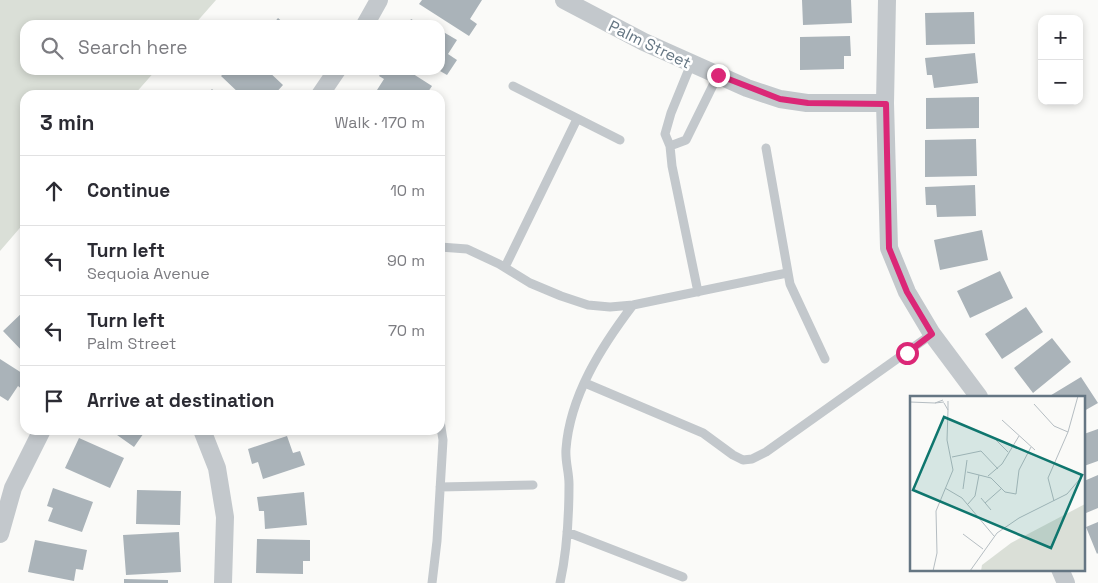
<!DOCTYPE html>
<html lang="en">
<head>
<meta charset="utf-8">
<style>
  :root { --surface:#fff; --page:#f7f7f7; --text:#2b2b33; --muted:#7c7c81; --line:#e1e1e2 }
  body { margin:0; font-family:"Space Grotesk",sans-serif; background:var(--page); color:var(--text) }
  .controls { position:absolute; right:15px; top:15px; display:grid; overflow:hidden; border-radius:10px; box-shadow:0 2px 8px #0003 }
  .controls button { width:45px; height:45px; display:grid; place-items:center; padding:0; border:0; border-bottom:1px solid var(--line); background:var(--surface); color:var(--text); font:25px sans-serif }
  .stop { position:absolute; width:15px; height:15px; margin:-11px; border:4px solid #db2777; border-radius:50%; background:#fff }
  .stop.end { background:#db2777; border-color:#fff; box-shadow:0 1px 5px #0008 }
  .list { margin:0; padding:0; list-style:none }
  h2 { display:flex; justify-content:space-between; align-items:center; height:65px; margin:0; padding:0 20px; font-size:21px }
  h2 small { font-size:16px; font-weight:400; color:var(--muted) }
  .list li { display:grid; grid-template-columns:32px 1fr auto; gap:15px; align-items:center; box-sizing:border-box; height:70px; padding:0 20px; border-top:1px solid var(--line) }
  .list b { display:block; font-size:19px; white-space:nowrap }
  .list p { margin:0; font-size:16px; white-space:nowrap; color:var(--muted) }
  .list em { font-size:16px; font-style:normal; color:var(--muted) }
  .icon { flex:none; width:28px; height:28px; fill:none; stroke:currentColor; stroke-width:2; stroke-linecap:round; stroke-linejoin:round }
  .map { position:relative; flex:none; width:1098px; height:583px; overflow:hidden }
  .search { position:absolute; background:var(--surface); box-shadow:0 2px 8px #0003; left:20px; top:20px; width:425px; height:55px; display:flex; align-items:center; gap:12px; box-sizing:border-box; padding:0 18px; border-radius:15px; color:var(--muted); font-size:19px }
  .panel { position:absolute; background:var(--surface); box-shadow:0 2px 8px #0003; left:20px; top:90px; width:425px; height:345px; border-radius:15px }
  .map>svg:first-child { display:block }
  .green { fill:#dadfd7 }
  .building { fill:#aab3b9 }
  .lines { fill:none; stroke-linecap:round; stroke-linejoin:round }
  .service { stroke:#c3c8cc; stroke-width:9 }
  .minor { stroke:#c3c8cc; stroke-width:18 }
  .route { stroke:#db2777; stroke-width:6 }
  .labels { text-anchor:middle; stroke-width:5; stroke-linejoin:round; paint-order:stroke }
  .street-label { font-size:16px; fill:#657683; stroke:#fff }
  .inset-road { fill:none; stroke:#b5bdc2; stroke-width:1 }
  .view { fill:#0f766e; fill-opacity:0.15; stroke:#0f766e; stroke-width:2.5 }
  .inset-edge { fill:none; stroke:#657683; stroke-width:2.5 }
</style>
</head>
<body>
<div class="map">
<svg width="1098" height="583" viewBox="0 0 1098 583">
  <rect width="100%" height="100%" fill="#fafaf8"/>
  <path class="green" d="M0 0H216L194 25H25V70H156L134 95H25V222L0 251Z"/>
  <path class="building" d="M422 0H482L470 19 477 24 469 36 419 4Z
    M802 0H851L852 23 803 25Z
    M974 12 975 44 926 45 925 13Z
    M278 18 286 25H272Z
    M411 19 422 25H408Z
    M440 30 457 40 448 54 457 60 447 75 440 71Z
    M850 36 851 56H844V69L800 70V37Z
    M975 53 978 83 934 88 932 75H927L925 58Z
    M227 70H267L283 85 274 95H241L221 76Z
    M383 70H407L432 86 426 95H385L377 90 384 79 379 76Z
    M212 89 218 95H206Z
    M979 97V128L926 129V98Z
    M976 139 977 176 925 177V140Z
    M975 185 976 216 937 217 936 205H926L925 187Z
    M982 230 988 260 940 270 934 240Z
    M1000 271 1013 298 970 318 957 291Z
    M1026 307 1043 332 1002 359 985 334Z
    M25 310V354L3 331Z
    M1052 338 1071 362 1033 393 1014 368Z
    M0 359 25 375V387L23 390 18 386 8 401 0 396Z
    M1081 377 1098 403 1084 411V397H1048Z
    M1098 429V461L1084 466V434Z
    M110 430H146L134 447Z
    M287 436 293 453 300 451 305 465 263 479 258 462 252 464 248 449Z
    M79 438 124 458 110 488 65 468Z
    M1098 475V508L1086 513 1084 481Z
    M53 488 93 502 82 532 48 521 53 508 47 506Z
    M137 490 181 491 180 525 136 524Z
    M304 492 307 525 265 529 264 511H259L257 497Z
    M1098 522V553L1097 554 1086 527Z
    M179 532 181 572 126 575 123 535Z
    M257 539 310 540V561H303V574L256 573Z
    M35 540 87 550 83 570 76 569 74 581 28 572Z
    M124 579 168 580V583H124Z"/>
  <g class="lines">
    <path class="service" d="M691 64 671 113 665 134 670 146 672 166 698 292
      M513 86 620 140
      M670 146 686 140 718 75
      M766 148 790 284 825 359
      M440 247 467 249 499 264 530 283 561 296 588 305 610 307 633 305 787 273
      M505 267 577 119
      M585 383 703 433 733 455 743 460 752 459 766 452 932 334
      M440 487 533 485
      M567 532 683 577
      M432 583 437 541 443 440 440 421
      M560 583C567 551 569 517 569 484 569 472 565 461 566 449 570 396 601 347 633 305"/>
    <path class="minor" d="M564 0 644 42 747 88 780 99 807 103H885
      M887 0 885 103 889 248 907 292 932 334 979 397
      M365 25 379 0
      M320 95 337 70
      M202 430 217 468 225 517 223 583
      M0 534 13 488 42 430
      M1060 569 1066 583"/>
  </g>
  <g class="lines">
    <path class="route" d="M718 75 780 99 808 103 886 104 889 248 907 292 932 334 907 353"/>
  </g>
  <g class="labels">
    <g class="street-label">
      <text transform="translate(650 44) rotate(26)" y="6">Palm Street</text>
    </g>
  </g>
  <g transform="translate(910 396)">
    <rect width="175" height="175" fill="#fafaf8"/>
    <path d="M175 108V175H71L72 169 101 147Z" fill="#dadfd7"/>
    <path class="inset-road" d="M33 4 25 7 34 6M0 6 25 7M34 7 38 14V5M124 8 144 30 158 36M92 24 125 54M86 44 98 56M42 61 71 55 88 73M57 76 81 82 95 96 106 98 109 74 121 51M78 80 92 68 109 40M35 92 52 102 84 140M53 93 57 64M71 102 81 114M144 105 138 82 158 36 168 0M75 107 92 92M58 108 65 100 69 79M53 138 73 153M23 175 27 157 26 115 43 74 37 44 38 14M60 175 87 137 109 122 157 98 175 77"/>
    <path class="view" d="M34 21 172 79 141 152 3 94Z"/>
    <rect width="175" height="175" class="inset-edge"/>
  </g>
</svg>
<div class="controls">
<button>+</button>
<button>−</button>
</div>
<div class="stop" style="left:907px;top:353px"></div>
<div class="stop end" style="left:718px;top:75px"></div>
<div class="search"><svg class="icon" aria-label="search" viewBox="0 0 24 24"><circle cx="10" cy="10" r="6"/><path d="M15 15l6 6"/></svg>Search here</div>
<section class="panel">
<h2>3 min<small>Walk · 170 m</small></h2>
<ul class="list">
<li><svg class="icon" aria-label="ahead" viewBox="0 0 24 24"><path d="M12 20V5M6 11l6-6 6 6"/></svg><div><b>Continue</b></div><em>10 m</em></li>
<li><svg class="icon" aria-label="left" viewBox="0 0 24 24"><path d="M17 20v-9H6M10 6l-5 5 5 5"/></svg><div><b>Turn left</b><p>Sequoia Avenue</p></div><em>90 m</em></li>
<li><svg class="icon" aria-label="left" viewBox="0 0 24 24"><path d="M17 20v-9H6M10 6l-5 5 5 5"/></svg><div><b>Turn left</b><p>Palm Street</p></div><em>70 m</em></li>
<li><svg class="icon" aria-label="arrive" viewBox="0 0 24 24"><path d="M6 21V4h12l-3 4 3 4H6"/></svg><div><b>Arrive at destination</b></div></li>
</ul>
</section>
</div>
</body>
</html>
